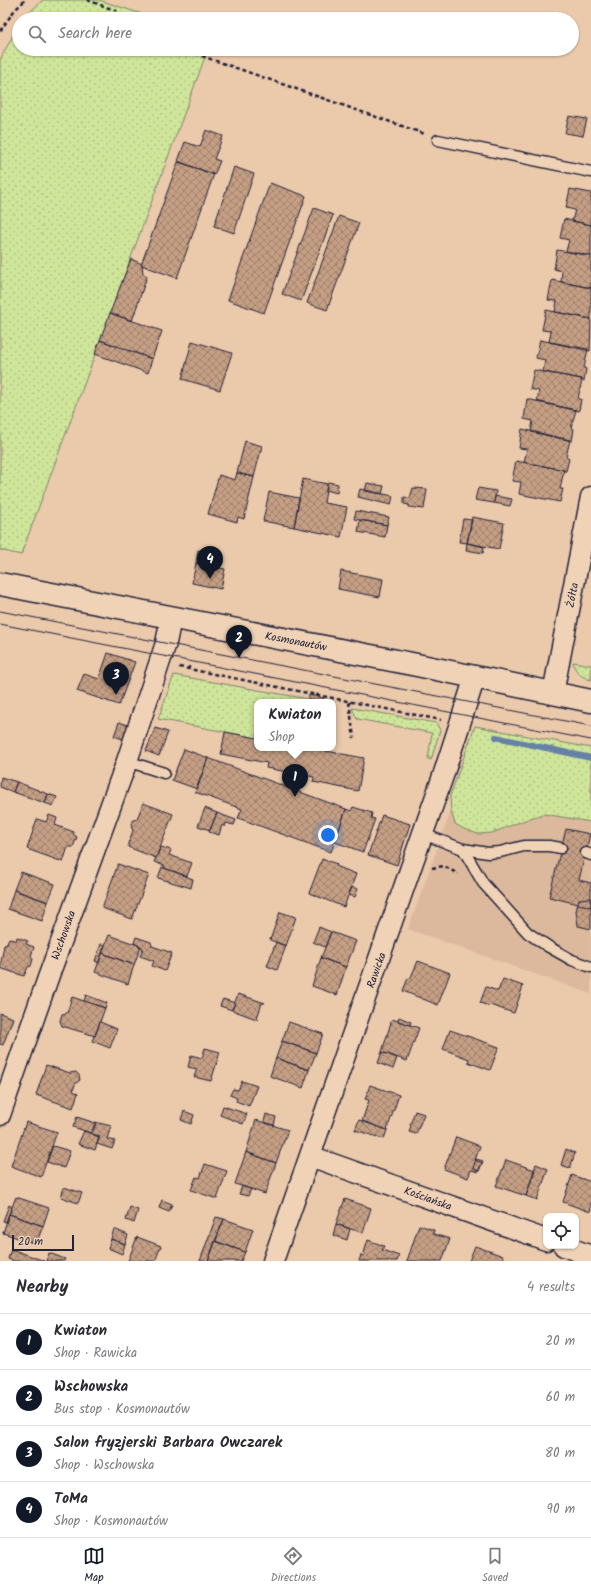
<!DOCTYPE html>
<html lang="en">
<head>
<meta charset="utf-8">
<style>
  :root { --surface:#fff; --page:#f2f2f3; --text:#2b2b33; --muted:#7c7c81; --line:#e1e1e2; --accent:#111827 }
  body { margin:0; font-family:Kalam,sans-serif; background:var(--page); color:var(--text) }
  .controls { position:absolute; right:12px; bottom:12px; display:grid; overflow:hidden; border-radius:8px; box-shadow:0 1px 3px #0004 }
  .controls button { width:36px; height:36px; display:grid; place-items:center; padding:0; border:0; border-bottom:1px solid var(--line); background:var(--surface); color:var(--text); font:20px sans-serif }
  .scale { position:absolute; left:12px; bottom:10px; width:62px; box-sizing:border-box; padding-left:4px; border:2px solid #22223b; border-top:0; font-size:11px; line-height:14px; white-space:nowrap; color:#22223b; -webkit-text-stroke:3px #f0d3b6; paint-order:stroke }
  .you { position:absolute; left:328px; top:835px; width:14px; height:14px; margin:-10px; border:3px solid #fff; border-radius:50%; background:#1a73e8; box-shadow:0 0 0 6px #1a73e833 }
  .badge { display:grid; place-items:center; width:26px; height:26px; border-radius:50%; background:var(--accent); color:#fff; font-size:13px; font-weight:700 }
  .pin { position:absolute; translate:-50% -33px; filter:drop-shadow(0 1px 2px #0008) }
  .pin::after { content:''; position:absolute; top:21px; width:14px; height:12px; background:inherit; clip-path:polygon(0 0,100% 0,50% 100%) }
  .popup { position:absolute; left:254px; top:699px; width:82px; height:52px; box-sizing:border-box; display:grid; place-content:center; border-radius:8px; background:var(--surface); filter:drop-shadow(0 1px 3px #0005); font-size:13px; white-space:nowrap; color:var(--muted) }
  .popup b { font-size:15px; color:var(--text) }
  .popup::after { content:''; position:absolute; left:50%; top:100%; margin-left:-8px; border:8px solid transparent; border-top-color:var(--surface) }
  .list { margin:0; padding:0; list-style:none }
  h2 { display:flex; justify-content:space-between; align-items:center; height:52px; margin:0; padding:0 16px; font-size:17px }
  h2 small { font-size:13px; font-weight:400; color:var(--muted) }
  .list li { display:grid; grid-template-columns:26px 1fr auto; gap:12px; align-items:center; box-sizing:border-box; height:56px; padding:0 16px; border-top:1px solid var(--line) }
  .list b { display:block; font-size:15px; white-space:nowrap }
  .list p { margin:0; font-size:13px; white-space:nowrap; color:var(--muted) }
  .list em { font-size:13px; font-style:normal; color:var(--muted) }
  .icon { flex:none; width:22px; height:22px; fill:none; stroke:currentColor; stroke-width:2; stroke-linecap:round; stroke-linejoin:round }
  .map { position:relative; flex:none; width:591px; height:1261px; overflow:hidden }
  .search { position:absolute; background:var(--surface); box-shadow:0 1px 3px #0004; left:12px; right:12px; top:12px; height:44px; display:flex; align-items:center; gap:10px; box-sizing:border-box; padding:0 14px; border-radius:22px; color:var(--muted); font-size:15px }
  .sheet { height:276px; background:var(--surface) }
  nav { display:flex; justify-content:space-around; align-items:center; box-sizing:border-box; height:56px; border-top:1px solid var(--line); background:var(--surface); font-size:11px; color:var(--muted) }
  nav a { display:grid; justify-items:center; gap:2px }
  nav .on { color:var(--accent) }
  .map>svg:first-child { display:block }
  .built { fill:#dcb99d }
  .grass { fill:url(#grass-dots); stroke:#78846a }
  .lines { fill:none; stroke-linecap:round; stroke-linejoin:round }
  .stream { stroke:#6681a6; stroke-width:6 }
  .building { fill:url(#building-cross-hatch); stroke:#22223b }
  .lane-casing { stroke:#22223b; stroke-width:13 }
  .street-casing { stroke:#22223b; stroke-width:23 }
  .secondary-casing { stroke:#22223b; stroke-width:25 }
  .path { stroke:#22223b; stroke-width:2.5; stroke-dasharray:4 3; stroke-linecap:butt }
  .lane { stroke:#f0d3b6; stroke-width:10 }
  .street { stroke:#f0d3b6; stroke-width:20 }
  .secondary { stroke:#f0d3b6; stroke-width:22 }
  .tram { stroke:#22223b; stroke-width:1 }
  .labels { text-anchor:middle; stroke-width:3; stroke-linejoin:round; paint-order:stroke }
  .street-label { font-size:11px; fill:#22223b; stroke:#f0d3b6 }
</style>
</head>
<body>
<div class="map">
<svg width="591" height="1261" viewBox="0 0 591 1261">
  <defs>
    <pattern id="grass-dots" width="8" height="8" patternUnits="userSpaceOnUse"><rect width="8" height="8" fill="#cee59a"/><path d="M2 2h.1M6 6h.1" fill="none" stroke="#b1c486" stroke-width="1.8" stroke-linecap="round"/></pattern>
    <pattern id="building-cross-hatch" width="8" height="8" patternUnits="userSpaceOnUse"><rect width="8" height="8" fill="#c59f84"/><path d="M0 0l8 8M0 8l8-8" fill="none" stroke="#a0816d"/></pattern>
  </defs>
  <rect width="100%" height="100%" fill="#ebc9ab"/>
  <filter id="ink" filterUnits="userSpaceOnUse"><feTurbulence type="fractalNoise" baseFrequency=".025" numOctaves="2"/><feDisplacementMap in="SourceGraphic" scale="8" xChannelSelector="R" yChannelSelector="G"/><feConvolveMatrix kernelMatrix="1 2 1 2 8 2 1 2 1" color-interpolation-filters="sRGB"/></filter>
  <g filter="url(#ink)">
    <path class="built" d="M464 775 591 798V994L408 929Z"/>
    <path class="grass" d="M43 0H99L157 19H22Z
      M19 24V49H208L21 555 0 550V60Z
      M573 662 591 665V680C581 677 575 672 573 662Z
      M174 675 308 699 323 702H257V738L158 719Z
      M352 708 436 723 440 730 431 760 428 759 432 733 357 719Z
      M475 726 591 748V822L544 814 533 817 492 833 478 834 464 829 455 824 451 811 450 796Z"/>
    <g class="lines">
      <path class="stream" d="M496 737 591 758"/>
    </g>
    <path class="building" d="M569 116 587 119 583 136 565 133Z
      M206 130 223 136 214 159 220 161 214 175 178 161 185 142 200 147Z
      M178 162 214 174 177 278 141 265Z
      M234 167 254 174 234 233 214 226Z
      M270 183 306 196 264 313 228 300Z
      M570 189 591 193V225L572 221 575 210 566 208Z
      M314 208 333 215 301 301 282 294Z
      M339 216 359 223 327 310 307 303Z
      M564 219 591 225V256L566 251 569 240 560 238Z
      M557 250 591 256V288L561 282 562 271 554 269Z
      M131 259 142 264 143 274 147 276 132 321 110 313Z
      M552 280 591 288V319L555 312 557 301 548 300Z
      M546 310 591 319 590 351 549 342 551 331 542 330Z
      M110 313 162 331 152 359 100 340Z
      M100 340 152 359 148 373 95 354Z
      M540 340 588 349 584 368 586 369 584 381H581L582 379 543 372 545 360 536 358Z
      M192 341 232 353 220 390 182 379Z
      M534 370 582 379 578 399H581L579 411 537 402 539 391 530 389Z
      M527 399 576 410 571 428 574 429 572 441 531 432 533 421 524 419Z
      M522 429 570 440 566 457 569 459 566 471H564V470L524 462 527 449 519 448Z
      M245 441 262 446 254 477 237 473Z
      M516 461 564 470 560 489H563L560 502 519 494 521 482 512 481Z
      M237 473 254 477 244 519 238 517 237 522 208 514 219 475 235 480Z
      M303 479 327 484 324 503 347 507 341 537 294 527Z
      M328 482 338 484 337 493 326 490Z
      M367 483 384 486 382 494 365 491Z
      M413 488 427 489 424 509 409 507V505L404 504V497L410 498Z
      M478 488 496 491 494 503 475 500Z
      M360 489 393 496 391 505 358 497Z
      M269 492 299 498 294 527 263 521Z
      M495 496 512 499 510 506 494 503Z
      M356 511 389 517 387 525 354 519Z
      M472 517 504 523 499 549 467 543Z
      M463 519 472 520 467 543 459 542Z
      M360 520 387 525 385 537 358 532Z
      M467 543 484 547 483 553 466 550Z
      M198 550 209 553 207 565 196 563Z
      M196 563 225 569 221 589 192 583Z
      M341 571 383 579 380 597 338 589Z
      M108 653 135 662 119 705 77 691 84 674 99 679Z
      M309 695 324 698 323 702 308 699Z
      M119 722 128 725 123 739 114 736Z
      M155 728 168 732 159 756 146 751Z
      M225 732 257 738V748H310L364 758 358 791 313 782 314 777 266 768 267 763 221 754Z
      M184 749 208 758 197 789 172 780Z
      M208 758 346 809 331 852 238 818 242 809 195 792Z
      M1 777 17 782 13 792 0 787Z
      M17 782 48 794 45 803 13 792Z
      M48 794 57 797 53 806 45 803Z
      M143 803 173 814 156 858 128 847 133 830 131 827 133 820 137 819Z
      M353 807 372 813 371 818 375 819 363 852 335 842 346 809 351 811Z
      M205 808 217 813 210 830 198 826Z
      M217 813 236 820 234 825 226 823 225 827 222 825 219 835 209 832Z
      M49 815 57 818 55 825 74 832 73 834 77 837 73 847H68L63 862 27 849 37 819 46 822Z
      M382 815 410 824 397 865 368 855Z
      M566 829 590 834 579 880 591 883V907L549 897Z
      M161 847 171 850 169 855 192 863 187 876 164 868 165 866 154 862Z
      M322 859 337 864 336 866 356 874 344 907 309 893Z
      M118 864 149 875 132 919 102 908Z
      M162 867 193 879 191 888 158 878Z
      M21 872 55 884 48 902 14 890Z
      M352 887 358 889 355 897 349 895Z
      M14 890 48 902 42 921 8 909Z
      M591 898V929L578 926 576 911 579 899Z
      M280 912 296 917 286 946 270 940Z
      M319 927 331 932 325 947 313 942Z
      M331 932 356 941 346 967 321 958Z
      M109 935 141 946 134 965 102 953Z
      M17 937 28 941 26 944 34 947 31 956 33 959 31 966 28 967 24 976 0 968 4 945H6L9 938 16 941Z
      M136 937 151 942 152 946 172 953 165 971 152 966 154 961 140 956 143 948 134 943Z
      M276 942 286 946 277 970 267 966Z
      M101 944 105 945 99 963 95 961Z
      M102 953 134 965 128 984 95 972Z
      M321 958 346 967 337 995 312 986Z
      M418 961 450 973 438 1005 403 991 408 978 410 979Z
      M503 979 523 986 514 1013 490 1005 489 1006 480 1003 486 987 498 991Z
      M238 994 265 1003H262L257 1018 259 1020 232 1010Z
      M86 995 107 1003 105 1008 84 1001Z
      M72 997 105 1008 95 1036 62 1026 60 1021 62 1014 67 1013Z
      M223 999 235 1003 232 1010 220 1006Z
      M0 1013 13 1018 3 1045 0 1044Z
      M399 1017 411 1022 410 1025 398 1021Z
      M392 1019 419 1028 407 1061 382 1052Z
      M100 1022 117 1029 110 1048 92 1041 94 1036H95Z
      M289 1022 323 1034 316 1053 282 1041Z
      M450 1030 499 1047 490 1070 468 1062 469 1059 443 1049Z
      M282 1041 316 1053 309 1070 276 1058Z
      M205 1048 220 1052 211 1081 194 1077 197 1069 188 1067 191 1055 202 1058Z
      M382 1052 397 1058 393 1069 378 1063Z
      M276 1058 309 1070 303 1088 270 1076Z
      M46 1065 70 1073 76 1072 79 1075 80 1080 75 1084 73 1091 78 1093 73 1108 36 1095Z
      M242 1081 257 1086 249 1106 236 1101 237 1098 230 1095 233 1089 238 1090Z
      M370 1085 399 1095 387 1130 362 1121 369 1100 365 1099Z
      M223 1106 247 1114 243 1124 220 1115Z
      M184 1111 194 1115 191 1124 181 1120Z
      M415 1111 424 1114 416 1134 409 1132 411 1126 410 1125Z
      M266 1114 276 1117 274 1125 264 1122Z
      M77 1117 95 1123 91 1133 73 1127Z
      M256 1120 288 1130 276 1163 246 1152Z
      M359 1120 387 1130 384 1139 355 1130Z
      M26 1122 57 1132 41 1177 11 1166Z
      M95 1122 111 1126 107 1139 115 1141 112 1149 97 1144 100 1136 92 1134 96 1124Z
      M84 1131 99 1137 95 1150 78 1144Z
      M456 1137 480 1146 475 1160 482 1163 478 1172 471 1170 468 1178 444 1169Z
      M53 1146 70 1151 64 1168 47 1162Z
      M566 1149 575 1153 570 1168 561 1165Z
      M246 1152 276 1163 265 1194 235 1184Z
      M476 1159 483 1161 479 1171 473 1168Z
      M506 1160 535 1170 526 1196 496 1186Z
      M205 1164 227 1171 217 1199 191 1190 196 1177 200 1178Z
      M536 1164 548 1169 537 1200 526 1196Z
      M572 1175 591 1182V1207L590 1212 563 1202Z
      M242 1186 251 1189 248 1196 239 1194Z
      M64 1187 82 1193 78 1203 61 1197Z
      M16 1197 49 1208 43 1226 9 1214Z
      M345 1199 371 1208 363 1233 336 1224Z
      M162 1200 172 1204 169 1212 159 1208Z
      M9 1205 12 1207 6 1222 3 1221Z
      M130 1207 138 1210 134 1223 126 1220Z
      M9 1214 43 1226 36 1244 3 1233Z
      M216 1217 224 1219 208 1261H200Z
      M224 1219 253 1229 245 1252 215 1241Z
      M336 1224 350 1229 347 1240 333 1235Z
      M419 1225 434 1230 433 1234 450 1239 442 1261H407Z
      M114 1229 128 1235 125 1244 111 1239Z
      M137 1237 161 1246 155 1261H128Z
      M111 1239 125 1244 122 1254 108 1248Z
      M368 1240 384 1246 382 1250 399 1256 397 1261H359L361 1255 363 1256Z
      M215 1241 245 1252 241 1261H208Z
      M475 1246 503 1256 502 1261H469Z
      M11 1249 39 1259 44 1261H14L8 1259Z
      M49 1253 65 1259 64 1261H46Z"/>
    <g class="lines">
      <defs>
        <path id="lane" d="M438 140 591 172
          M127 761 164 773
          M423 834 463 849
          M561 848 549 846H524L500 852 488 853 463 849 483 883 528 933 549 947 572 960 591 967
          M586 853 591 855"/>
        <path id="street" d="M553 693 591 497
          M0 1115 48 978 127 761 166 643 171 618
          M310 1156 546 1240
          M564 1246 591 1256
          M273 1261 443 776 475 677"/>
        <path id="secondary" d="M0 584 412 664 591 701"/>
      </defs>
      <use href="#lane" class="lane-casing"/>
      <use href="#street" class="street-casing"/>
      <use href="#secondary" class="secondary-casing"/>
      <path class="path" d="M87 0 117 11 123 19
        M0 31 14 11 25 0
        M182 49 425 134
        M179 667 441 720
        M188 670 190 665
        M349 702 354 738
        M432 868 444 866 458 874"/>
      <use href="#lane" class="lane"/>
      <use href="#street" class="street"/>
      <use href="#secondary" class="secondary"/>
      <path class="tram" d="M0 611 591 726
        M0 624 591 740"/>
    </g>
  </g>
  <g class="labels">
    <g class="street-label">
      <text transform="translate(572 595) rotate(-79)" y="4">Żółta</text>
      <text transform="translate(296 641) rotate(11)" y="4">Kosmonautów</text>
      <text transform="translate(63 935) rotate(-70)" y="4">Wschowska</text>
      <text transform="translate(376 970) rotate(-70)" y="4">Rawicka</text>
      <text transform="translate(428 1198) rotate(20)" y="4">Kościańska</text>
    </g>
  </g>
</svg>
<div class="controls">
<button><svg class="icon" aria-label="locate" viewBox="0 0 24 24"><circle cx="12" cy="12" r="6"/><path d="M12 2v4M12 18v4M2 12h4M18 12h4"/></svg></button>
</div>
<div class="scale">20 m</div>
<div class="you"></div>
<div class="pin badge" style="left:295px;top:797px">1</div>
<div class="popup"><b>Kwiaton</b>Shop</div>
<div class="pin badge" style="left:239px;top:658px">2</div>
<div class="pin badge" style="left:116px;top:695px">3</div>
<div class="pin badge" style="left:210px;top:579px">4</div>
<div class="search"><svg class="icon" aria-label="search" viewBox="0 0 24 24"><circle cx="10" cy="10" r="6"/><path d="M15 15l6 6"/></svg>Search here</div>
</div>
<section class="sheet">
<h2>Nearby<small>4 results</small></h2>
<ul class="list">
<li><span class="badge">1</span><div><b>Kwiaton</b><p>Shop · Rawicka</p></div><em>20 m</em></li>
<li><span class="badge">2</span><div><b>Wschowska</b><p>Bus stop · Kosmonautów</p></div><em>60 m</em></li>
<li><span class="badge">3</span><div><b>Salon fryzjerski Barbara Owczarek</b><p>Shop · Wschowska</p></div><em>80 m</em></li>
<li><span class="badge">4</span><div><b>ToMa</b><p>Shop · Kosmonautów</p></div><em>90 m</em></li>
</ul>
</section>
<nav>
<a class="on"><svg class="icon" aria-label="map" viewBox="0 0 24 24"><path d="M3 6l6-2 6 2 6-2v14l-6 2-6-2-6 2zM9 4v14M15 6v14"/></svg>Map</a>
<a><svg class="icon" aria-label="directions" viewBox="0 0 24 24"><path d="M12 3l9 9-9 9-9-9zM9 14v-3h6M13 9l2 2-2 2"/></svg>Directions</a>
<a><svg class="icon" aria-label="saved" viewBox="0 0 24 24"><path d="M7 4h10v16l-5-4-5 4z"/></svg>Saved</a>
</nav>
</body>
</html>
